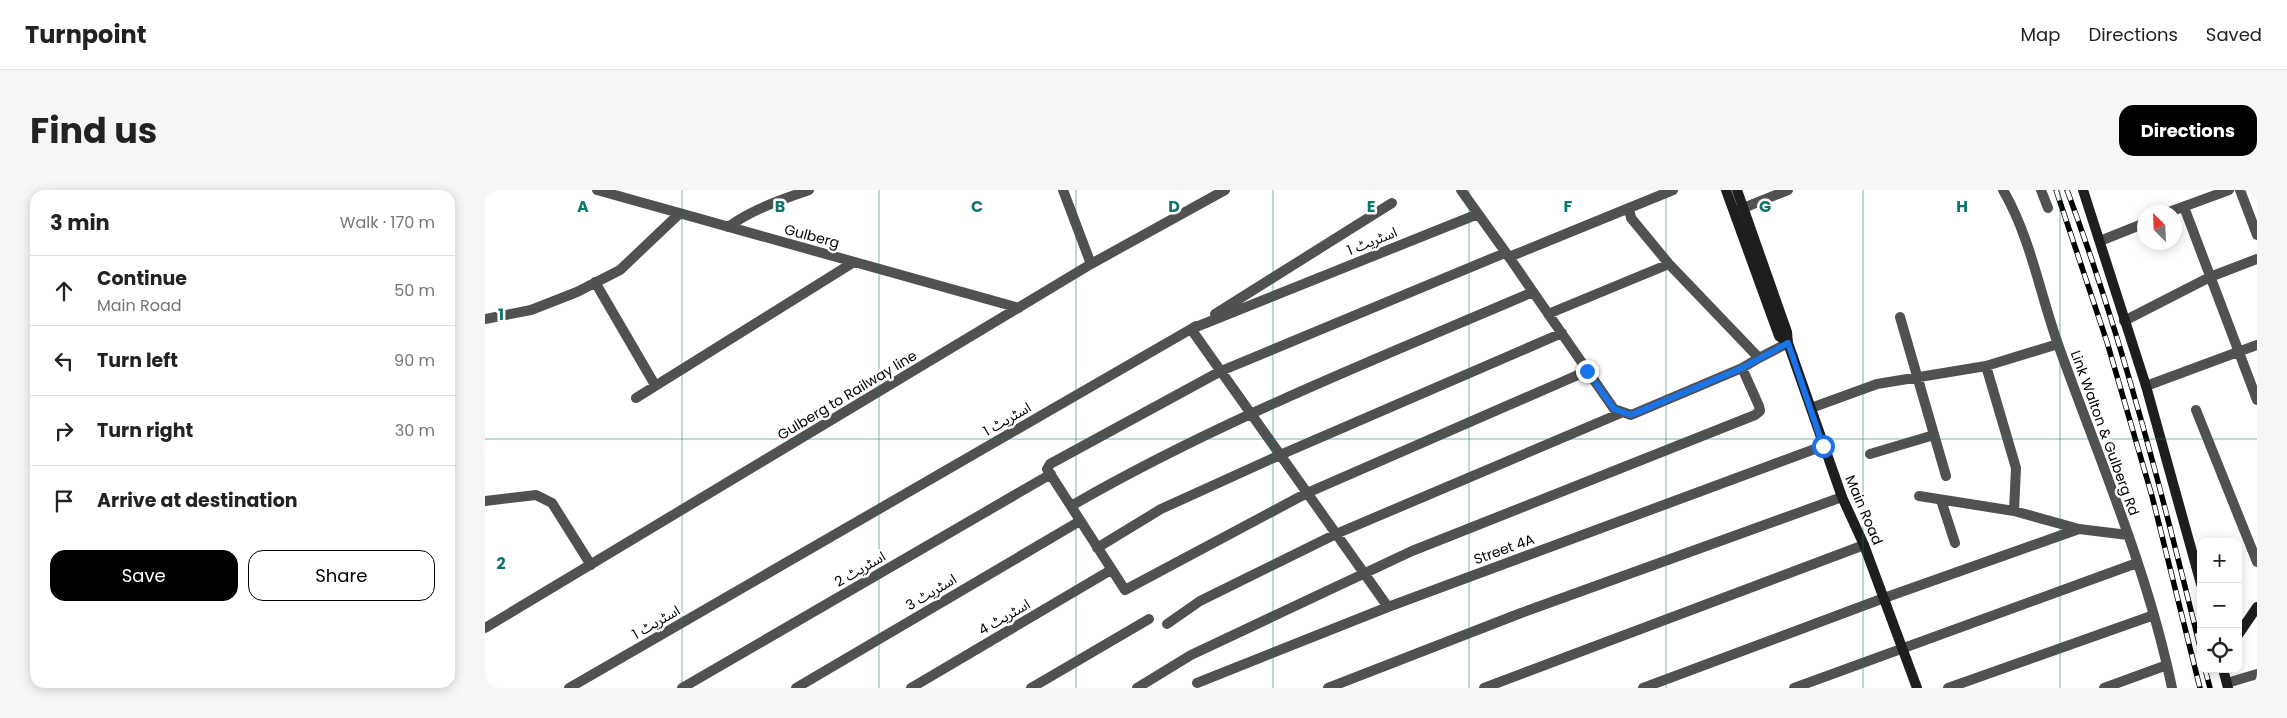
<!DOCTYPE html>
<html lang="en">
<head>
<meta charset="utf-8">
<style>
  :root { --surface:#fff; --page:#f6f6f6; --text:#222; --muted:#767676; --line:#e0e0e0; --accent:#000 }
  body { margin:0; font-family:Poppins,"Noto Sans Arabic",sans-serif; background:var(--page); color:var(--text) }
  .controls { position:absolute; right:15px; bottom:15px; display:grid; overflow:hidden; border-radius:10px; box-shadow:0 2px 12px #0003 }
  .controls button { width:45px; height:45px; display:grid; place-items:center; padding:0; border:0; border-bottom:1px solid var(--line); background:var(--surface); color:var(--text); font:25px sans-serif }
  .compass { position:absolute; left:1652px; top:15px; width:45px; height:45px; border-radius:50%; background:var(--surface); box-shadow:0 2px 12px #0003; rotate:336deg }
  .stop { position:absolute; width:15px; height:15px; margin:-11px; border:4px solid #1a73e8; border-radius:50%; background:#fff }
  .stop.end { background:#1a73e8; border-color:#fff; box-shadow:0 1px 5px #0008 }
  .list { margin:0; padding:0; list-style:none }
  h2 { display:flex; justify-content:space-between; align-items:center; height:65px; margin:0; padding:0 20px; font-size:21px }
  h2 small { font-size:16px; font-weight:400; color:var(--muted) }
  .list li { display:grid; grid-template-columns:32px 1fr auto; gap:15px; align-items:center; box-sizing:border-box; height:70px; padding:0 20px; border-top:1px solid var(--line) }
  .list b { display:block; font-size:19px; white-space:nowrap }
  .list p { margin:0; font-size:16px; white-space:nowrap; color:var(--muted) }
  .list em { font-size:16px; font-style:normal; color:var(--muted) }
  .actions { display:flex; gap:10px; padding:15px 20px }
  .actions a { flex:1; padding:11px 0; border:1px solid var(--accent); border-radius:15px; text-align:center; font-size:18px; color:var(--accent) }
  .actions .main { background:var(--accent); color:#fff }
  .icon { flex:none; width:28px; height:28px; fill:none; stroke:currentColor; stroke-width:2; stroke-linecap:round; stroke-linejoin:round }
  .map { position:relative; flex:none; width:1772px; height:498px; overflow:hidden; border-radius:15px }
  header { display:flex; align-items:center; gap:30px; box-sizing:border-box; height:70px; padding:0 25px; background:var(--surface); border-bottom:1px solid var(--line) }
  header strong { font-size:24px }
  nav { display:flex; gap:28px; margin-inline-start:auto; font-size:18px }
  .intro { display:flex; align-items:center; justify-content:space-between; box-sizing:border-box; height:120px; padding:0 30px }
  h1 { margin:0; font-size:35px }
  .button { padding:12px 22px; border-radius:15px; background:var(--accent); color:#fff; font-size:18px; font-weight:700 }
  main { display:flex; gap:30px; padding:0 30px }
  aside { flex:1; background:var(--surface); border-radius:15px; box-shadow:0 2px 12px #0003 }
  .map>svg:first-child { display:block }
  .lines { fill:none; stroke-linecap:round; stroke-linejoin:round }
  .street { stroke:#515151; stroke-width:10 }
  .secondary { stroke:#1e1e1e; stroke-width:10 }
  .rail-casing { stroke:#000; stroke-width:5.5 }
  .rail { stroke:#fff; stroke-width:4; stroke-dasharray:11; stroke-linecap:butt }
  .route { stroke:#1a73e8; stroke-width:6 }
  .grid { fill:none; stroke:#0f766e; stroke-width:1; stroke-opacity:0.55 }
  .labels { text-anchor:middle; stroke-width:5; stroke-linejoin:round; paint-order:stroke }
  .street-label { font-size:14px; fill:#000; stroke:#fff }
  .grid-label { font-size:16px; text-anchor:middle; font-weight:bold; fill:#0f766e; stroke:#fff; stroke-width:5; stroke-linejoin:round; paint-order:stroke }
</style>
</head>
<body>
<header>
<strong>Turnpoint</strong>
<nav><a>Map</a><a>Directions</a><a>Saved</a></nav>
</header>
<div class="intro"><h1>Find us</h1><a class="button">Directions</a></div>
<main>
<aside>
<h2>3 min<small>Walk · 170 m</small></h2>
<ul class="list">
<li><svg class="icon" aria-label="ahead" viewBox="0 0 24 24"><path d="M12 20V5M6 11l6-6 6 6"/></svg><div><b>Continue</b><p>Main Road</p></div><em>50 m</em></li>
<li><svg class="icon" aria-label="left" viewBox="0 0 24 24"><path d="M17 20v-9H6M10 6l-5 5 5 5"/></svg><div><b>Turn left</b></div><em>90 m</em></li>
<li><svg class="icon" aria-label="right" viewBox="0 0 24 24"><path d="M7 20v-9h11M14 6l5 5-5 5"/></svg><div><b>Turn right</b></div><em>30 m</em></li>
<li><svg class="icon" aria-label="arrive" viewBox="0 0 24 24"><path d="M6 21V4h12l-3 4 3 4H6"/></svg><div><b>Arrive at destination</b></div></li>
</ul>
<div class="actions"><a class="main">Save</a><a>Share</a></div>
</aside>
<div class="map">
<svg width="1772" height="498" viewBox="0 0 1772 498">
  <rect width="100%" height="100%" fill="#fff"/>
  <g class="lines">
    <path class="street" d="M112 0 534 118
      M578 0 606 74
      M976 0 1024 67 1144 18 1146 28 1184 74 1274 168 1303 153
      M1518 0C1546 48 1555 105 1574 157 1614 269 1663 381 1687 498
      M1556 0 1563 18
      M1755 0 1772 45
      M1699 17 1772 210
      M1144 18 1188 0
      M1251 21 1303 0
      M1684 22 1744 0
      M243 37C268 19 295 10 324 0
      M1615 51 1660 33
      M1020 63 736 181 565 274 562 279 640 400 822 303 1102 181
      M1024 67 1129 219 1146 225 1257 178 1274 168
      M110 92 170 195
      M730 124 907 13
      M1063 124 1184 74
      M1415 127 1461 286
      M0 129 46 120 92 102 135 80 194 24
      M1639 131 1725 87 1772 69
      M711 136 706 139 903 417
      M1501 176 1531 278 1529 321
      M1661 196 1772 155
      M151 208 369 72
      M1326 218 1392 194 1501 176 1573 154
      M1711 220 1772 372
      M1385 264 1449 245
      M1434 306 1529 321 1594 339
      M1456 310 1470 353
      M0 311 51 305 67 313 106 375
      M586 316C733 231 892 169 1048 102
      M612 358 676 319 795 265 1077 143
      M682 434 715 411 851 344 1136 223
      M0 438 606 74 740 0
      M712 493 903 417 1338 256
      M1742 493 1772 484
      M84 498 706 139 993 24
      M197 498 566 284
      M311 498 595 331
      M426 498 626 380
      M546 498 664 429
      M652 498 706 465 927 361 1270 225 1275 221 1274 216 1257 178
      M843 498 1036 423 1357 307
      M999 498 1379 355
      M1158 498 1399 408 1594 339 1643 345
      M1309 498 1652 373
      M1463 498 1669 425
      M1619 498 1682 475"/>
    <path class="secondary" d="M1241 0 1294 146 1303 153
      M1252 0 1302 142 1303 153 1357 307 1379 355 1432 498
      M1598 0 1661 196 1716 394
      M1753 445 1772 417
      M1738 479 1743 498"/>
    <defs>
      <path id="rail" d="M1571 0 1622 152 1667 306 1715 498
        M1582 0C1638 150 1678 306 1716 461
        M1720 479 1725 498"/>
    </defs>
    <use href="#rail" class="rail-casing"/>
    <use href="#rail" class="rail"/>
  </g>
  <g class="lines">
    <path class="route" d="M1102 181 1129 219 1146 225 1257 178 1303 153 1338 256"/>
  </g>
  <path class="grid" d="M197 0V498M394 0V498M591 0V498M788 0V498M984 0V498M1181 0V498M1378 0V498M1575 0V498M0 249H1772"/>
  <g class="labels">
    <g class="street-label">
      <text transform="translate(327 46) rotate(15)" y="5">Gulberg</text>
      <text transform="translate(887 51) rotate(-22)" y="5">اسٹریٹ 1</text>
      <text transform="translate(362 205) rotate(-31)" y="5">Gulberg to Railway line</text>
      <text transform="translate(522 229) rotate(-30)" y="5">اسٹریٹ 1</text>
      <text transform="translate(1620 243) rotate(70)" y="5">Link Walton &amp; Gulberg Rd</text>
      <text transform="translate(1379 320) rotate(67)" y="5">Main Road</text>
      <text transform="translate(1019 359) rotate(-20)" y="5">Street 4A</text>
      <text transform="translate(375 379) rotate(-30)" y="5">اسٹریٹ 2</text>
      <text transform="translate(446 402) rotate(-31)" y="5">اسٹریٹ 3</text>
      <text transform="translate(519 427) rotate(-30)" y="5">اسٹریٹ 4</text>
      <text transform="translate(171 432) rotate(-30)" y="5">اسٹریٹ 1</text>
    </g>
  </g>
  <g class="grid-label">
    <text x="98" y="22">A</text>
    <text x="295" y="22">B</text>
    <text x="492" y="22">C</text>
    <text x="689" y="22">D</text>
    <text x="886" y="22">E</text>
    <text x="1083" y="22">F</text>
    <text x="1280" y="22">G</text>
    <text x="1477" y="22">H</text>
    <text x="16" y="130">1</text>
    <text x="16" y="379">2</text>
  </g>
</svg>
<div class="controls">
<button>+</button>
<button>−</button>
<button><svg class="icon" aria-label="locate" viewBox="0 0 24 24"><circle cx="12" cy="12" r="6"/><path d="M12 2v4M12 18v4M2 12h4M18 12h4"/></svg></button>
</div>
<svg class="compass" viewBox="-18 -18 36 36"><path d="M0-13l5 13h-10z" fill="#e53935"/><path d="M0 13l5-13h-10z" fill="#767676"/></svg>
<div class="stop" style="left:1338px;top:256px"></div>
<div class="stop end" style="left:1102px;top:181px"></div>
</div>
</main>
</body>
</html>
